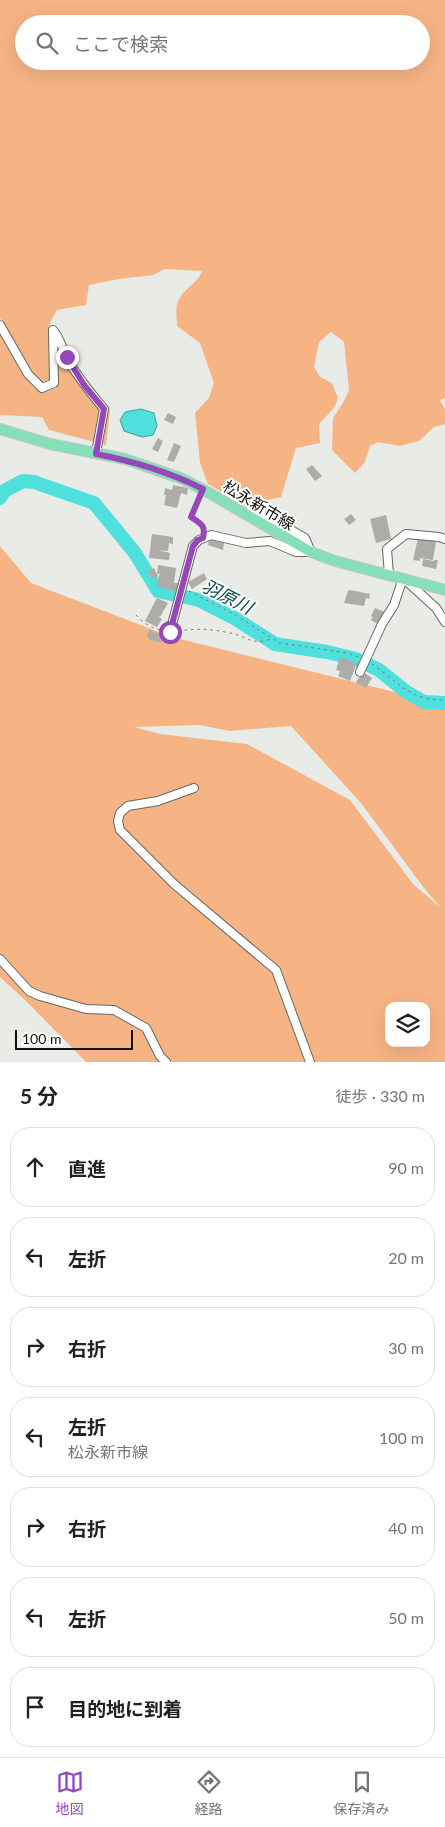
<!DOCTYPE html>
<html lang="ja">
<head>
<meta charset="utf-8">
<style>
  :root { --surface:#fff; --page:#f2f2f2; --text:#202124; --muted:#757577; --line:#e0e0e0; --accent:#9648b9 }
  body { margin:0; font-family:Lato,"Noto Sans JP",sans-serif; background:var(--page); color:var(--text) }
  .controls { position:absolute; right:15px; bottom:15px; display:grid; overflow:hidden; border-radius:10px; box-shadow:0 5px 20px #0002 }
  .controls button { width:45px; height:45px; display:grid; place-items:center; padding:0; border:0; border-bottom:1px solid var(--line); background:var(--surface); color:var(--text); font:25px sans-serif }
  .scale { position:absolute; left:15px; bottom:12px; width:118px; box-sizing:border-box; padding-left:5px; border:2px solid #111210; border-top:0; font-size:14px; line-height:18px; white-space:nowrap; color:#111210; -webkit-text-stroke:4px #fff; paint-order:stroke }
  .stop { position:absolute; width:15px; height:15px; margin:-11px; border:4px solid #9648b9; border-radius:50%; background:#fff }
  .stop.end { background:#9648b9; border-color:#fff; box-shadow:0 1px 5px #0008 }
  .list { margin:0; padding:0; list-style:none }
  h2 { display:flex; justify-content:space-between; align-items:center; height:65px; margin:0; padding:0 20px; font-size:21px }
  h2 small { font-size:16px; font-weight:400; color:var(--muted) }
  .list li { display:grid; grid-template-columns:32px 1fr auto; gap:15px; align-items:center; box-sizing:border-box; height:80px; margin:0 10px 10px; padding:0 10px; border:1px solid var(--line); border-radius:20px }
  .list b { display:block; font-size:19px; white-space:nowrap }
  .list p { margin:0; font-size:16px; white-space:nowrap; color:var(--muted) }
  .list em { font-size:16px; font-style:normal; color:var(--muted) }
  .icon { flex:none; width:28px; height:28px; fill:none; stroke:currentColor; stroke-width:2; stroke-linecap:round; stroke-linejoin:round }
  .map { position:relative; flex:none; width:445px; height:1062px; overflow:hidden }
  .search { position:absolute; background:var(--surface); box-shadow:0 5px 20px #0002; left:15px; right:15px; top:15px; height:55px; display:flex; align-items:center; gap:12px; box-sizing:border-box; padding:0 18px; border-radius:28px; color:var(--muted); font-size:19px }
  .sheet { height:695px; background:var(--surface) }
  nav { display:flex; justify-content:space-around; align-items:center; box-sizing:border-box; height:70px; border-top:1px solid var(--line); background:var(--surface); font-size:14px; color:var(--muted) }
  nav a { display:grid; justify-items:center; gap:2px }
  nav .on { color:var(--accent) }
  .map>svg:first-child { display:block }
  .green { fill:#f6b484; fill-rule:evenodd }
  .water { fill:#4fe0de; stroke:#3ca2a0 }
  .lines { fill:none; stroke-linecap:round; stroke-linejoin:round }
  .river { stroke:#4fe0de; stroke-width:14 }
  .building { fill:#aeaca8 }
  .minor-casing { stroke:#656763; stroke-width:10 }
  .major-casing { stroke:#c6c6c6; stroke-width:12 }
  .path { stroke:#767774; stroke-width:1; stroke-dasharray:2.5 4; stroke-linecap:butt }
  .minor { stroke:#fff; stroke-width:8 }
  .major { stroke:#85dfb8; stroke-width:10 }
  .route { stroke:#9648b9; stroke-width:6 }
  .labels { text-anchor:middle; stroke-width:4; stroke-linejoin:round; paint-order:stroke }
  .street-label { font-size:16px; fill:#111210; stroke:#fff }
  .water-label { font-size:18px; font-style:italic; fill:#0a4c4b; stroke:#fff }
</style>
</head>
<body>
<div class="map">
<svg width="445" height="1062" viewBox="0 0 445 1062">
  <rect width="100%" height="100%" fill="#e9ebe7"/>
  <path class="green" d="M0 0H445V398L440 400 445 409V424L434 427 419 441 400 446 378 442 370 446 365 462 355 473 332 450 333 418 343 403 349 390 344 342 331 332 319 342 314 367 320 377 332 383 338 398 334 408 319 424 320 443 296 448 281 497 245 505 208 484 200 463 195 413 209 398 214 383 200 343 177 326C177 319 175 308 178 302 182 289 198 284 202 271L165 269 153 275 119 279 89 285 86 305 57 310 50 323 49 380 41 382 32 375 0 318ZM24 24H421V61H24Z
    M0 334C8 347 26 383 37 390 44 394 50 390 56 388L57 345 64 362 90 386 110 410 106 445 49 430 42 417 0 415Z
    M0 546 31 583 172 637 435 702 445 708V1062H86L26 1001 0 977ZM199 725 230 731 291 726 361 803 424 888 441 908 413 884 350 800 247 744 160 734 134 727ZM389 1006H426V1043H389Z"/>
  <path class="water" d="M141 409 154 413 157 426 153 435 142 437 124 431 120 420 125 412Z"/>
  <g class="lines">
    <path class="river" d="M0 498 4 491 23 481 34 482 94 503 135 553 158 591 199 600 236 619 275 644 327 652 356 659 379 670 405 691 424 702 445 703"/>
  </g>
  <path class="building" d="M168 413 176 417 173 424 164 420Z
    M158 438 163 441 158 452 152 449Z
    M174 443 181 446 174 462 167 460Z
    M312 465 322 476 315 481 306 469Z
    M173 485 188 488 187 495 181 493 177 508 164 505 166 495H164L165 488 172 490Z
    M351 514 356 520 349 525 344 519Z
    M386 515 391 539 376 543 370 519Z
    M152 534 173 537V544L169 543 168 551 158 550 170 553 169 560 149 558Z
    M418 538 435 540 436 542 433 560 420 558V561L413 560Z
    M209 539 224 543 223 550 208 545Z
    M423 559 434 561V560H438L436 569 422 566Z
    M158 565 176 568 174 583H178L177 591 157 587 159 575 161 574H157L158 576 152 579 148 571 154 568 157 574Z
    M204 573 207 579 192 589 188 582Z
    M350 590 370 594 369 599 366 598 364 606 344 603 348 591Z
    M157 598 168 603 160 617 157 616 162 619 157 627 145 621Z
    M375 608 385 612 378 624 371 620 373 617 371 616Z
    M149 630 163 635 161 643 149 639 147 635Z
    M340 657 357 663 350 681 338 676 340 671 336 670Z
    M363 672 372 678 366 688 356 682Z"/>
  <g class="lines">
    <defs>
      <path id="minor" d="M0 325 28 374 42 388 54 383 53 330C60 338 62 349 67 358 77 377 91 393 104 409L96 453
        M389 575 387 549 406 534 439 537 445 539
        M170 632 193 546 199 540 211 535 246 543 270 541 296 552H311L305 538 251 507
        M360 672 382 624 394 605 403 578 436 608 445 622
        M194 788 158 801 128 806 120 813 118 821 120 830 174 884 276 970 310 1062
        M0 959 29 991 40 996 86 1009 114 1010 146 1028 160 1056 166 1062"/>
      <path id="major" d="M0 429 50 444 125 459 183 479 211 494 311 552 335 561 445 590"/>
    </defs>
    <use href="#minor" class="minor-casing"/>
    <use href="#major" class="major-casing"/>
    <path class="path" d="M198 499 191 517 202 525 204 529
      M189 591 232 613 280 643 348 653 358 657
      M136 615C143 623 151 628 162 630
      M178 631C198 628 211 629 230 633 248 636 251 646 271 639
      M372 664C398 682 411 701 445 700"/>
    <use href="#minor" class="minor"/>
    <use href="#major" class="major"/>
  </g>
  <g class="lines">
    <path class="route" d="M67 357 84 385 104 409 96 454C133 461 169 472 203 489L191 517C201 524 206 525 203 538L198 540 193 546 170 632"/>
  </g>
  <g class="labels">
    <g class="street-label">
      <text transform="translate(259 505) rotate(31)" y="6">松永新市線</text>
    </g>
    <g class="water-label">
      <text transform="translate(227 597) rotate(27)" y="6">羽原川</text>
    </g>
  </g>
</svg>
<div class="controls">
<button><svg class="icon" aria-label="layers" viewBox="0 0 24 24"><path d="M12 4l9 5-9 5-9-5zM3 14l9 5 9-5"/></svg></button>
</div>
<div class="scale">100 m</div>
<div class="stop" style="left:170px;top:632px"></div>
<div class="stop end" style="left:67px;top:357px"></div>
<div class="search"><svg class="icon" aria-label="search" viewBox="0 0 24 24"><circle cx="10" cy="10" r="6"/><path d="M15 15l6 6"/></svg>ここで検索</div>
</div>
<section class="sheet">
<h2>5 分<small>徒歩 · 330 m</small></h2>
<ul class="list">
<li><svg class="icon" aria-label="ahead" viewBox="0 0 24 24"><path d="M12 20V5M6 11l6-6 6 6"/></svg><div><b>直進</b></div><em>90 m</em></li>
<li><svg class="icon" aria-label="left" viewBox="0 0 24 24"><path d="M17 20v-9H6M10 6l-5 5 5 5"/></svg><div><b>左折</b></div><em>20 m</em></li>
<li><svg class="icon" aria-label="right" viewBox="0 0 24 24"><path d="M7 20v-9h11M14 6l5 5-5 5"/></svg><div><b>右折</b></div><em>30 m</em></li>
<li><svg class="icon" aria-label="left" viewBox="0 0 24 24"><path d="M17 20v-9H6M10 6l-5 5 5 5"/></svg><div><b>左折</b><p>松永新市線</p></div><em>100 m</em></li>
<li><svg class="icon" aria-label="right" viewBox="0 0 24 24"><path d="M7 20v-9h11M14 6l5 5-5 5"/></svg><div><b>右折</b></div><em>40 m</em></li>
<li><svg class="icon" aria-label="left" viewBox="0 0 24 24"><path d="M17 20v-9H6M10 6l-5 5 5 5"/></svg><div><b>左折</b></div><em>50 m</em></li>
<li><svg class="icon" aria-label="arrive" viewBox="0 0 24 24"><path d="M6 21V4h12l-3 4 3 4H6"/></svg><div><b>目的地に到着</b></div></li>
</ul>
</section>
<nav>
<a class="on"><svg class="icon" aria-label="map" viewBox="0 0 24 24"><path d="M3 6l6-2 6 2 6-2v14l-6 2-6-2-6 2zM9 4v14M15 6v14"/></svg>地図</a>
<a><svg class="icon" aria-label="directions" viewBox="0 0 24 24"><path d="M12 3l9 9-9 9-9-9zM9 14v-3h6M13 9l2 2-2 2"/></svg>経路</a>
<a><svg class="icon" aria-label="saved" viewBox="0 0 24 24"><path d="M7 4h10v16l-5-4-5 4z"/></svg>保存済み</a>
</nav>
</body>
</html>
